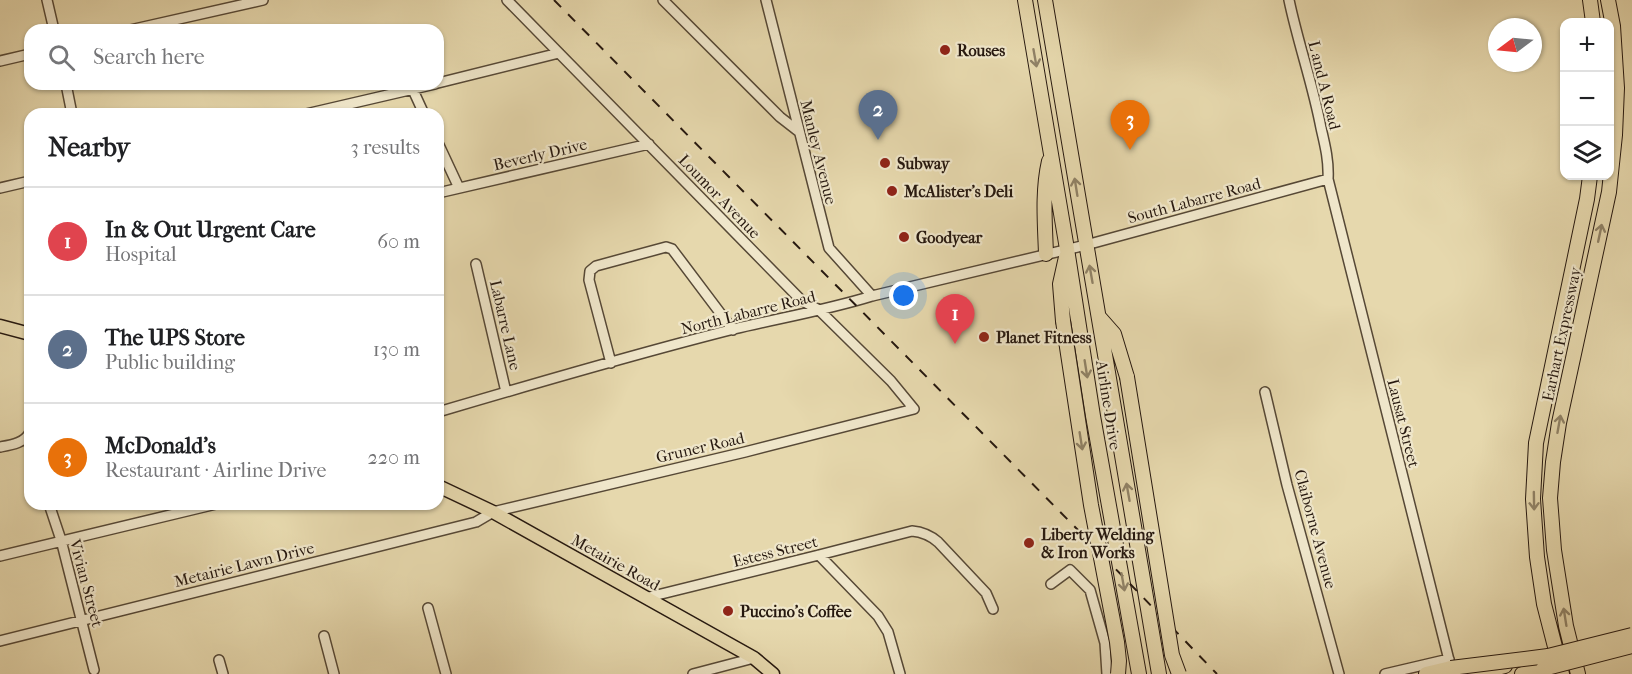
<!DOCTYPE html>
<html lang="en">
<head>
<meta charset="utf-8">
<style>
  :root { --surface:#fff; --page:#f6f6f6; --text:#202124; --muted:#757577; --line:#e0e0e0; --accent:#db2777 }
  body { margin:0; font-family:"IM FELL French Canon",serif; background:var(--page); color:var(--text) }
  .controls { position:absolute; right:18px; top:18px; display:grid; overflow:hidden; border-radius:12px; box-shadow:0 2px 4px #0004 }
  .controls button { width:54px; height:54px; display:grid; place-items:center; padding:0; border:0; border-bottom:2px solid var(--line); background:var(--surface); color:var(--text); font:30px sans-serif }
  .compass { position:absolute; left:1488px; top:18px; width:54px; height:54px; border-radius:50%; background:var(--surface); box-shadow:0 2px 4px #0004; rotate:254deg }
  .you { position:absolute; left:904px; top:296px; width:21px; height:21px; margin:-15px; border:4px solid #fff; border-radius:50%; background:#1a73e8; box-shadow:0 0 0 9px #1a73e833 }
  .badge { display:grid; place-items:center; width:39px; height:39px; border-radius:50%; background:var(--accent); color:#fff; font-size:20px; font-weight:700 }
  .pin { position:absolute; translate:-50% -50px; filter:drop-shadow(0 2px 3px #0008) }
  .pin::after { content:''; position:absolute; top:32px; width:21px; height:18px; background:inherit; clip-path:polygon(0 0,100% 0,50% 100%) }
  .list { margin:0; padding:0; list-style:none }
  h2 { display:flex; justify-content:space-between; align-items:center; height:78px; margin:0; padding:0 24px; font-size:26px }
  h2 small { font-size:20px; font-weight:400; color:var(--muted) }
  .list li { display:grid; grid-template-columns:39px 1fr auto; gap:18px; align-items:center; box-sizing:border-box; height:108px; padding:0 24px; border-top:2px solid var(--line) }
  .list b { display:block; font-size:22px; white-space:nowrap }
  .list p { margin:0; font-size:20px; white-space:nowrap; color:var(--muted) }
  .list em { font-size:20px; font-style:normal; color:var(--muted) }
  .icon { flex:none; width:33px; height:33px; fill:none; stroke:currentColor; stroke-width:2; stroke-linecap:round; stroke-linejoin:round }
  .map { position:relative; flex:none; width:1632px; height:674px; overflow:hidden }
  .search { position:absolute; background:var(--surface); box-shadow:0 2px 4px #0004; left:24px; top:24px; width:420px; height:66px; display:flex; align-items:center; gap:15px; box-sizing:border-box; padding:0 21px; border-radius:18px; color:var(--muted); font-size:22px }
  .panel { position:absolute; background:var(--surface); box-shadow:0 2px 4px #0004; left:24px; top:108px; width:420px; height:402px; border-radius:18px }
  .map>svg:first-child { display:block }
  .lines { fill:none; stroke-linecap:round; stroke-linejoin:round }
  .minor-casing { stroke:#564836; stroke-width:12 }
  .major-casing { stroke:#26180f; stroke-width:15 }
  .highway-casing { stroke:#26180f; stroke-width:16 }
  .minor { stroke:#efe6ca; stroke-width:9 }
  .major { stroke:#e6d8ad; stroke-width:12 }
  .highway { stroke:#e6d8ad; stroke-width:14 }
  .rail { stroke:#26180f; stroke-width:2; stroke-dasharray:10 10; stroke-linecap:butt }
  .highway-bridge-casing { stroke:#26180f; stroke-width:16; stroke-linecap:butt }
  .highway-bridge { stroke:#e6d8ad; stroke-width:14 }
  .oneway { stroke:#908266 }
  .poi-dot { fill:#8f2418; stroke:#efe6ca; stroke-width:2 }
  .labels { text-anchor:middle; stroke-width:4.5; stroke-linejoin:round; paint-order:stroke }
  .poi-label { font-size:16px; font-weight:bold; fill:#26180f; stroke:#efe6ca; text-anchor:start }
  .street-label { font-size:16px; fill:#26180f; stroke:#efe6ca }
</style>
</head>
<body>
<div class="map">
<svg width="1632" height="674" viewBox="0 0 1632 674">
  <rect width="100%" height="100%" fill="#e6d8ad"/>
  <filter id="stains"><feTurbulence type="fractalNoise" baseFrequency=".00333" numOctaves="4"/><feColorMatrix values="0 0 0 0 .2 0 0 0 0 .09 0 0 0 0 .02 0 0 0 .5 -.17"/></filter>
  <radialGradient id="worn" r=".72"><stop offset=".6" stop-color="#630" stop-opacity="0"/><stop offset="1" stop-color="#630" stop-opacity=".3"/></radialGradient>
  <g class="lines">
    <defs>
      <path id="minor" d="M47 0 54 30
        M663 0 780 117 798 131
        M766 0 829 248 872 296
        M1289 0C1298 43 1313 85 1321 128 1325 145 1329 161 1328 179L1452 672
        M130 30 263 0
        M0 61 30 54
        M438 83 559 53
        M66 84 72 114
        M413 90 424 114
        M306 114 435 84
        M438 143 459 188
        M0 188 30 181
        M438 193 649 144
        M476 264 506 392
        M611 363 589 280 590 271 596 266 666 247 672 249 733 330
        M1265 392 1287 485 1339 674
        M438 412C536 383 635 354 734 329 780 318 827 310 872 296L1086 245 1328 179
        M0 447C11 445 25 443 30 432
        M49 504 61 540 94 670
        M819 555 878 616 888 632 900 674
        M0 556 216 504
        M1051 584 1070 570 1090 590 1105 643 1107 674
        M645 598 819 555 912 531C923 532 930 535 938 542L986 593 993 609
        M428 608 446 674
        M324 636 334 674
        M0 641 476 522 493 512 745 452 914 409 891 381 819 310 801 300 507 0
        M219 660 223 674
        M693 674 754 658
        M1385 674 1449 659"/>
      <path id="major" d="M0 326 30 334
        M438 486 493 512 670 611 754 658 773 674"/>
      <path id="highway" d="M1025 0 1067 249 1093 416 1139 674
        M1045 0 1159 674
        M1590 0 1593 22
        M1046 254C1045 224 1042 192 1049 161
        M1099 317 1114 334 1127 377
        M1063 321 1060 284 1066 257
        M1426 674 1451 668
        M1473 674 1505 666
        M1522 674 1543 669
        M1562 674 1544 604 1537 557 1533 499 1536 443 1587 199 1590 176
        M1578 674 1566 626 1554 550 1550 498 1553 462 1559 423 1609 192 1615 135 1617 88 1613 26 1608 0"/>
    </defs>
    <use href="#minor" class="minor-casing"/>
    <use href="#major" class="major-casing"/>
    <use href="#highway" class="highway-casing"/>
    <use href="#minor" class="minor"/>
    <use href="#major" class="major"/>
    <use href="#highway" class="highway"/>
    <path class="rail" d="M554 0 1079 531 1217 674"/>
    <defs>
      <path id="highway-bridge" d="M1063 321 1091 505 1117 642 1119 661 1118 674
        M1127 377 1172 655 1179 674
        M1451 668 1548 656 1632 635
        M1543 669 1632 646"/>
    </defs>
    <use href="#highway-bridge" class="highway-bridge-casing"/>
    <use href="#highway-bridge" class="highway-bridge"/>
  </g>
  <defs><path id="oneway-shaft" d="M-6 0H5M1.5-3L5.5 0L1.5 3" fill="none" stroke-width="1.6" stroke-linecap="round" stroke-linejoin="round" transform="scale(1.5)"/></defs>
  <g class="oneway">
    <use href="#oneway-shaft" transform="translate(1035 58) rotate(80)"/>
    <use href="#oneway-shaft" transform="translate(1076 187) rotate(-99)"/>
    <use href="#oneway-shaft" transform="translate(1600 233) rotate(-78)"/>
    <use href="#oneway-shaft" transform="translate(1091 274) rotate(-100)"/>
    <use href="#oneway-shaft" transform="translate(1086 369) rotate(81)"/>
    <use href="#oneway-shaft" transform="translate(1559 424) rotate(-80)"/>
    <use href="#oneway-shaft" transform="translate(1081 441) rotate(81)"/>
    <use href="#oneway-shaft" transform="translate(1128 492) rotate(-100)"/>
    <use href="#oneway-shaft" transform="translate(1534 501) rotate(89)"/>
    <use href="#oneway-shaft" transform="translate(1123 582) rotate(80)"/>
    <use href="#oneway-shaft" transform="translate(1565 617) rotate(-99)"/>
  </g>
  <g class="poi-dot">
    <circle cx="945" cy="50" r="6"/>
    <circle cx="885" cy="163" r="6"/>
    <circle cx="892" cy="191" r="6"/>
    <circle cx="904" cy="237" r="6"/>
    <circle cx="984" cy="337" r="6"/>
    <circle cx="1029" cy="543" r="6"/>
    <circle cx="728" cy="611" r="6"/>
  </g>
  <g class="labels">
    <g class="poi-label">
      <text x="957" y="56">Rouses</text>
      <text x="897" y="169">Subway</text>
      <text x="904" y="197">McAlister's Deli</text>
      <text x="916" y="243">Goodyear</text>
      <text x="996" y="343">Planet Fitness</text>
      <text x="1041" y="540">Liberty Welding<tspan x="1041" dy="18">&amp; Iron Works</tspan></text>
      <text x="740" y="617">Puccino's Coffee</text>
    </g>
    <g class="street-label">
      <text transform="translate(1325 85) rotate(76)" y="6">L and A Road</text>
      <text transform="translate(819 152) rotate(76)" y="6">Manley Avenue</text>
      <text transform="translate(540 154) rotate(-13)" y="6">Beverly Drive</text>
      <text transform="translate(720 196) rotate(46)" y="6">Loumor Avenue</text>
      <text transform="translate(1194 200) rotate(-15)" y="6">South Labarre Road</text>
      <text transform="translate(748 312) rotate(-14)" y="6">North Labarre Road</text>
      <text transform="translate(506 325) rotate(77)" y="6">Labarre Lane</text>
      <text transform="translate(1561 334) rotate(-78)" y="6">Earhart Expressway</text>
      <text transform="translate(1109 405) rotate(81)" y="6">Airline Drive</text>
      <text transform="translate(1404 423) rotate(76)" y="6">Lausat Street</text>
      <text transform="translate(700 447) rotate(-13)" y="6">Gruner Road</text>
      <text transform="translate(1316 529) rotate(75)" y="6">Claiborne Avenue</text>
      <text transform="translate(775 551) rotate(-14)" y="6">Estess Street</text>
      <text transform="translate(616 562) rotate(29)" y="6">Metairie Road</text>
      <text transform="translate(244 564) rotate(-14)" y="6">Metairie Lawn Drive</text>
      <text transform="translate(87 583) rotate(75)" y="6">Vivian Street</text>
    </g>
  </g>
  <rect width="100%" height="100%" filter="url(#stains)"/>
  <rect width="100%" height="100%" fill="url(#worn)"/>
</svg>
<div class="controls">
<button>+</button>
<button>−</button>
<button><svg class="icon" aria-label="layers" viewBox="0 0 24 24"><path d="M12 4l9 5-9 5-9-5zM3 14l9 5 9-5"/></svg></button>
</div>
<svg class="compass" viewBox="-18 -18 36 36"><path d="M0-13l5 13h-10z" fill="#e53935"/><path d="M0 13l5-13h-10z" fill="#757577"/></svg>
<div class="you"></div>
<div class="pin badge" style="left:955px;top:344px;background:#e0444e">1</div>
<div class="pin badge" style="left:878px;top:140px;background:#5c6f8a">2</div>
<div class="pin badge" style="left:1130px;top:150px;background:#e8710a">3</div>
<div class="search"><svg class="icon" aria-label="search" viewBox="0 0 24 24"><circle cx="10" cy="10" r="6"/><path d="M15 15l6 6"/></svg>Search here</div>
<section class="panel">
<h2>Nearby<small>3 results</small></h2>
<ul class="list">
<li><span class="badge" style="background:#e0444e">1</span><div><b>In &amp; Out Urgent Care</b><p>Hospital</p></div><em>60 m</em></li>
<li><span class="badge" style="background:#5c6f8a">2</span><div><b>The UPS Store</b><p>Public building</p></div><em>130 m</em></li>
<li><span class="badge" style="background:#e8710a">3</span><div><b>McDonald's</b><p>Restaurant · Airline Drive</p></div><em>220 m</em></li>
</ul>
</section>
</div>
</body>
</html>
